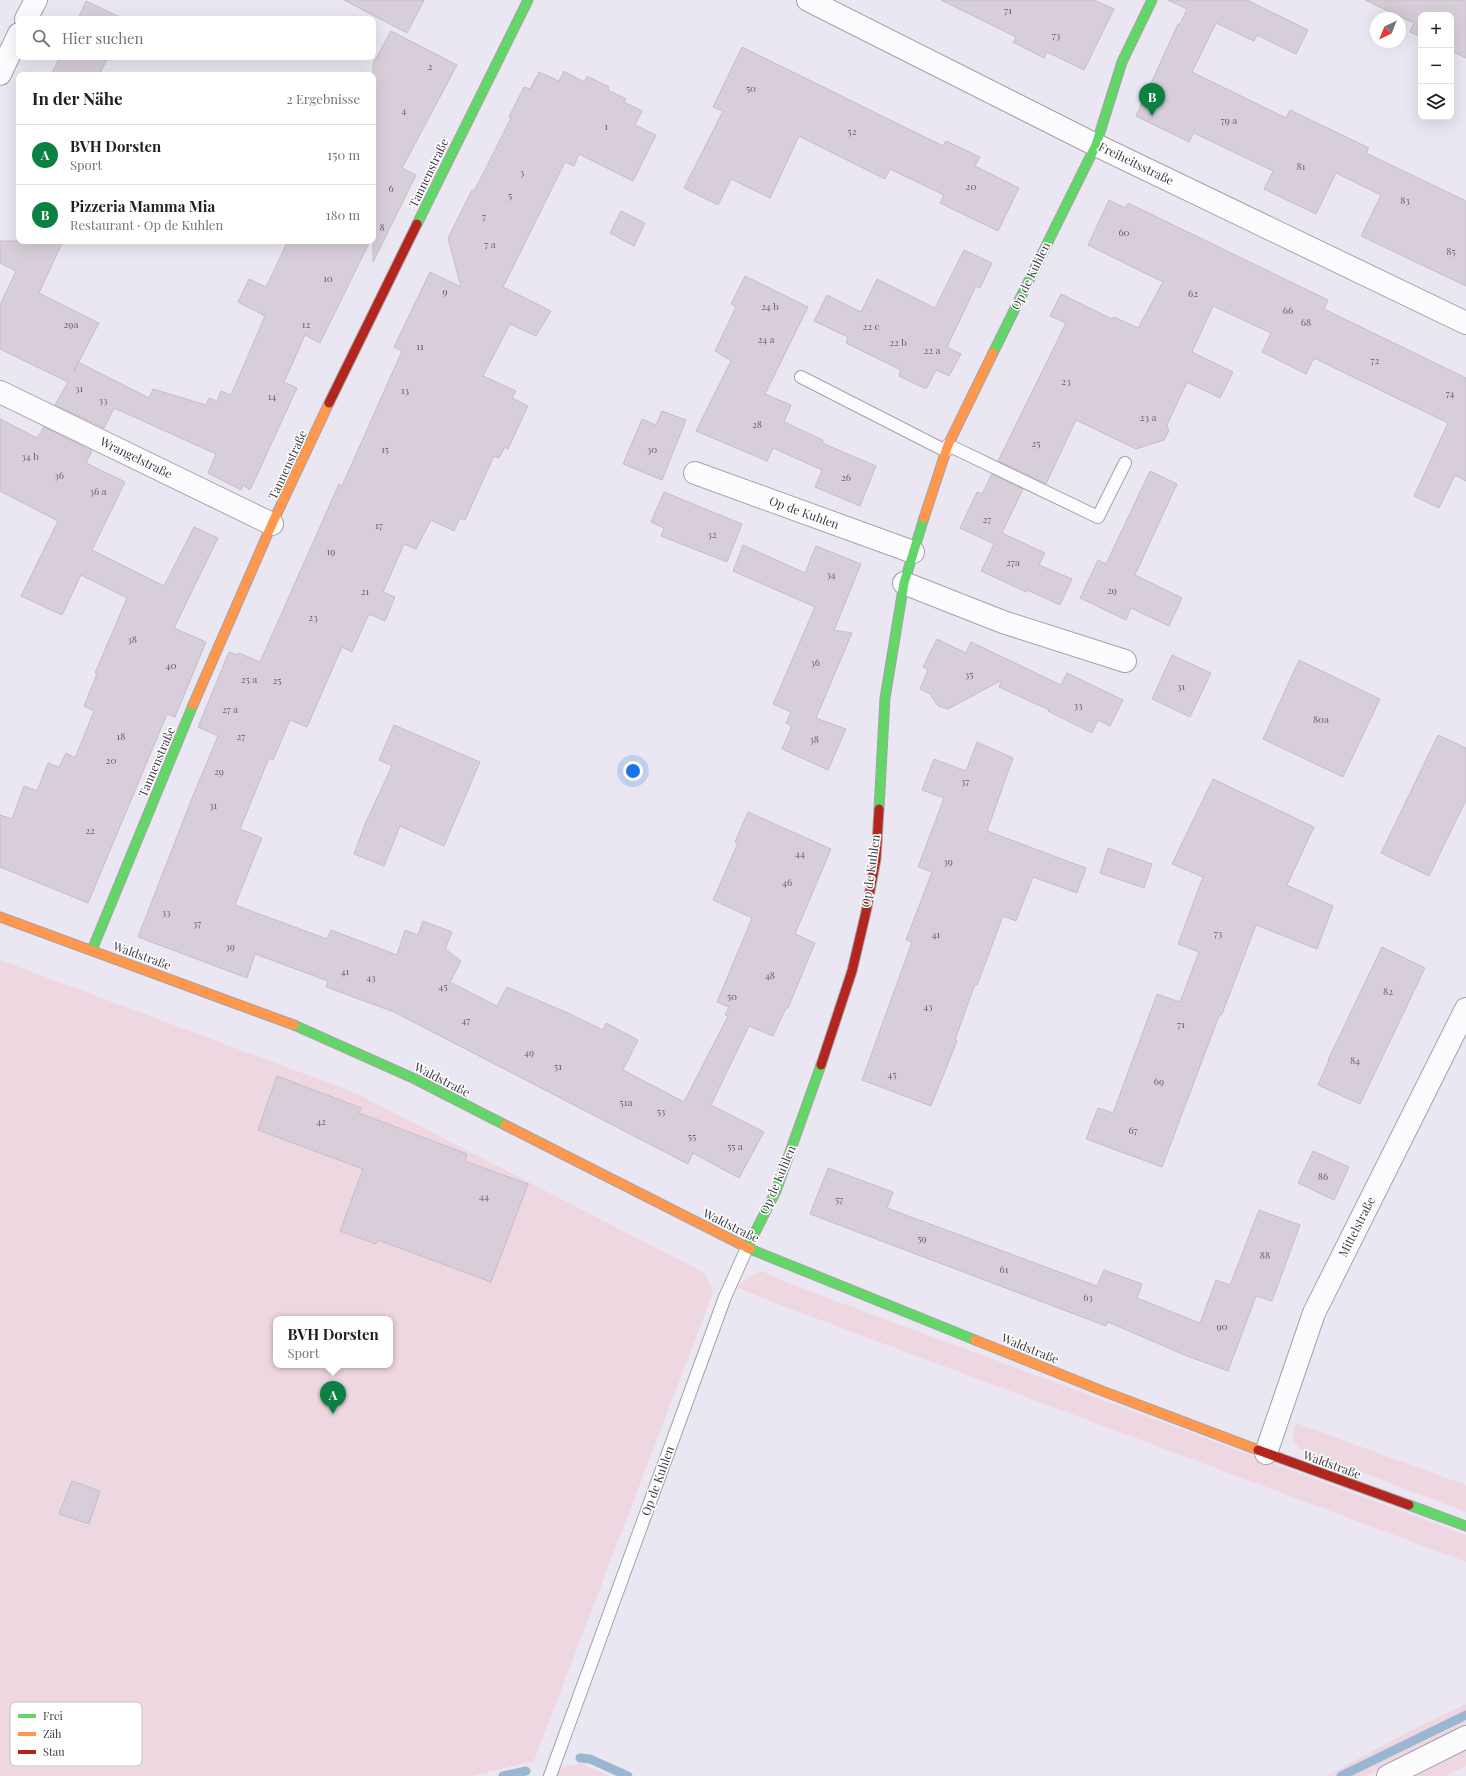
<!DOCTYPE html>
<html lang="de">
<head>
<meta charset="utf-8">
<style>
  :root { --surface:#fff; --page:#f2f2f2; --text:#202124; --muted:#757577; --line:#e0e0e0; --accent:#0b8043 }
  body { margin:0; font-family:"Playfair Display",serif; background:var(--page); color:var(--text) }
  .controls { position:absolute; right:12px; top:12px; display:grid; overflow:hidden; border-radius:8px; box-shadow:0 4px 16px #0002 }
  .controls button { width:36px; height:36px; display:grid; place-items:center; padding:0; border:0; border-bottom:1px solid var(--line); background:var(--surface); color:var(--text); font:20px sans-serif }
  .compass { position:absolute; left:1370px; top:12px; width:36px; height:36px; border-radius:50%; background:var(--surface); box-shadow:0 4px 16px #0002; rotate:223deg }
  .you { position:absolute; left:633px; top:771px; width:14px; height:14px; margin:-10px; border:3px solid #fff; border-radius:50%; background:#1a73e8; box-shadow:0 0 0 6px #1a73e833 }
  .badge { display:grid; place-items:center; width:26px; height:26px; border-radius:50%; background:var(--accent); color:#fff; font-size:13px; font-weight:700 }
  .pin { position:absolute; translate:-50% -33px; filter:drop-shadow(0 1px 2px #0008) }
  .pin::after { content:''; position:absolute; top:21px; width:14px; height:12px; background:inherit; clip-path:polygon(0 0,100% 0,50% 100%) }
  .popup { position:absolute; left:273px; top:1316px; width:120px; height:52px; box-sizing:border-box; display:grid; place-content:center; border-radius:8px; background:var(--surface); filter:drop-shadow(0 1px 3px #0005); font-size:13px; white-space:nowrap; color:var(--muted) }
  .popup b { font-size:15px; color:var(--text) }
  .popup::after { content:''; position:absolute; left:50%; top:100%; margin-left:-8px; border:8px solid transparent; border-top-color:var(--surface) }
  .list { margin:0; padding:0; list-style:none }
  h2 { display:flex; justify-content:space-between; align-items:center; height:52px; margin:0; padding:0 16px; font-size:17px }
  h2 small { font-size:13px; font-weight:400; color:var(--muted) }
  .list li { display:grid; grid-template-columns:26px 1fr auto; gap:12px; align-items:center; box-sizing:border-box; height:60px; padding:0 16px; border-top:1px solid var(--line) }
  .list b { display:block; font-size:15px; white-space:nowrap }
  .list p { margin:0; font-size:13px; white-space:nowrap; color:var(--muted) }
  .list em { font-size:13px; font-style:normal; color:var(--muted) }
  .icon { flex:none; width:22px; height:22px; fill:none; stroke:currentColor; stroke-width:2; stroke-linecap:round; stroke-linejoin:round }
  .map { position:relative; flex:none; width:1466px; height:1776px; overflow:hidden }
  .search { position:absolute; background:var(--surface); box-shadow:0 4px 16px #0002; left:16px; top:16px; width:360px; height:44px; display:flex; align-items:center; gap:10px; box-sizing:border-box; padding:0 14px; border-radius:8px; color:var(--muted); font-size:15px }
  .panel { position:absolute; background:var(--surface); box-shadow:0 4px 16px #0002; left:16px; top:72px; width:360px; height:172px; border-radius:8px }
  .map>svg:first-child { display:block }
  .green { fill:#efd7e1; fill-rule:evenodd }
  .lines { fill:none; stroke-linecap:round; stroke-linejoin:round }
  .stream { stroke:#9ab7d2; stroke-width:9 }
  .building { fill:#d8ceda; stroke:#c3bec6 }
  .lane-casing { stroke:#a5a2aa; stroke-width:14 }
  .street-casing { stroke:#a5a2aa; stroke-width:24 }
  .fast-casing { stroke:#a5a2aa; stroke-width:11 }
  .slow-casing { stroke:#a5a2aa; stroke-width:11 }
  .jam-casing { stroke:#a5a2aa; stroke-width:11 }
  .lane { stroke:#fcfbfd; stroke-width:12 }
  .street { stroke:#fcfbfd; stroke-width:22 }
  .fast { stroke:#63d668; stroke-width:9 }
  .slow { stroke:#ff974d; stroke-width:9 }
  .jam { stroke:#b3261e; stroke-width:9 }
  .labels { text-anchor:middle; stroke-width:3; stroke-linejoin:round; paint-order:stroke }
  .number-label { font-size:10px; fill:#65616a }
  .street-label { font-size:12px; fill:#3d3b42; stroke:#fff }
  .key { fill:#fff; stroke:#c5c4c6; stroke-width:1 }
  .key-label { font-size:11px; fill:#3d3b42 }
</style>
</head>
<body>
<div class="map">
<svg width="1466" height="1776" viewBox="0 0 1466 1776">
  <rect width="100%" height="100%" fill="#ebe7f2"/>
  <path class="green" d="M0 960 356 1093 705 1273 713 1293 534 1761 472 1776H0ZM276 1319H390V1365H276Z
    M762 1271 785 1282 1466 1535V1562L847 1330 757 1296 738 1287 748 1277Z
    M1296 1423 1466 1485V1512L1300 1449C1291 1440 1292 1434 1296 1423Z
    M1466 1704V1726L1366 1776H1326L1416 1728Z
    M1466 1750V1766L1445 1776H1413Z
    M580 1763 609 1776H552L554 1769Z"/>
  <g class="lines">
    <path class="stream" d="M580 1758 590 1759 628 1776
      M503 1776 526 1771
      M1341 1776 1466 1715"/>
  </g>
  <path class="building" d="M344 0H424L407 33Z
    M941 0H1094L1114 9 1084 70 1047 52 1044 58 1013 42 1016 37Z
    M1168 0H1247L1308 30 1296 54 1257 35 1254 41 1216 23 1192 72 1286 118 1290 110 1369 148 1366 153 1466 201V286L1361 236 1381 195 1336 173 1316 214 1264 189 1273 171 1194 133 1189 142 1136 116 1178 24H1180L1187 9Z
    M1365 0H1466V58L1451 51V15H1421V37L1410 32 1414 23Z
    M86 1 124 19H78Z
    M391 31 457 65 402 168 416 175 373 262V64Z
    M742 47 943 146 946 141 980 157 975 166 1019 188 998 231 940 203 944 195 890 169 885 179 799 136 770 198 731 179 718 205 684 188 723 111 713 107Z
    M60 57H108L99 75H51Z
    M564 71 584 82 587 76 609 87 608 90 626 99 624 102 642 111 635 125 656 135 633 181 579 154 574 166 565 162 503 287 551 311 536 336 510 324 483 376 516 391 512 398 528 406 508 449 505 447 499 458 494 456 465 520 460 518 454 531 431 520 416 549 404 544 383 592 395 597 385 621 369 614 352 652 342 647 307 727 290 720 273 760 269 758 240 829 262 838 235 905 327 939 331 930 397 955 405 930 418 935 423 921 452 932 445 949 461 961 450 982 497 1006 507 987 568 1013 603 1030 606 1023 638 1040 623 1070 684 1102 728 1016 725 1015 729 1007 717 1002 752 918 713 900 738 843 735 842 748 812 831 849 795 934 815 943 788 1008H786L773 1036 749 1026 711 1105 764 1132 739 1178 693 1153 688 1164 394 1012 326 987 328 981 255 954 247 978 138 937 192 798 218 736 198 727 229 652 238 655 239 653 260 662 339 484 342 486 402 351 394 347 430 272 461 287 448 238 472 190 474 191 486 168 511 118 509 117 524 87 530 89 539 72 559 81Z
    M1109 200 1125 208 1128 203 1328 300 1324 309 1466 378V481L1455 475 1439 508 1414 496 1448 423 1314 358 1306 374 1262 352 1271 333 1213 306 1192 352 1233 372 1220 398 1187 382 1167 425 1169 431 1164 440 1136 449 1076 420 1046 484 998 461 1066 323 1050 316 1061 294 1112 319 1114 317 1138 328 1163 282 1088 245Z
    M621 211 645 223 634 246 610 233Z
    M0 241H63L39 293 99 323 74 371 78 362 149 398 153 389 206 405 209 398 217 401 221 391 231 395 265 316 238 302 249 279 266 287 288 241H370L320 343 305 335 284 382 297 388 250 490 243 485 241 490 208 473 216 454 114 408 104 428 55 405 68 382 0 349V305L16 271 0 263Z
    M964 250 992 263 980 288 976 286 947 347 961 354 949 376 936 370 926 389 899 376 901 370 846 343 848 337 814 321 827 295 861 312 877 279 935 308Z
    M745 276 808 307 765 394 791 405 784 422 823 440 822 443 876 466 860 506 815 487 822 470 773 448 767 461 696 431 731 361 715 351 736 307 731 304Z
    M662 411 686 420 662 480 623 464 642 419 656 425Z
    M0 419 37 438 44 427 92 451 86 463 125 482 92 550 164 586 194 527 218 538 174 628 206 642 175 717 167 714 88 903 0 867V815L12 819 24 786 37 791 48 763 59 767 66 753 75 758 94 711 84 706 97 674 95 673 127 598 81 575 62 615 21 596 58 521 0 491Z
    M1150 471 1177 484 1135 575 1182 598 1169 626 1131 608 1126 620 1080 598 1098 560 1106 564Z
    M992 474 1023 489 1002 533 1045 553 1039 565 1072 579 1060 605 1027 590 1026 592 981 571 994 544 960 528 977 492 982 494Z
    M664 492 742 524 727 562 661 536 664 528 651 522Z
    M743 545 805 573 816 546 861 564 834 630 852 633 816 718 846 729 828 770 782 749 792 726 786 723 791 712 773 704 815 607 733 571Z
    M937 639 966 653 971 642 1061 685 1067 673 1123 700 1110 726 1098 720 1092 733 1048 711 1049 710 999 687 1002 680 948 709 938 706 930 694 920 689 928 670 923 667Z
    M1172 655 1211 673 1190 717 1152 699Z
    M1299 660 1380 699 1343 777 1263 739Z
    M394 725 480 762 444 846 400 826 384 866 354 854 365 824 392 766 379 760Z
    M1438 735 1466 748V800L1429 876 1381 853Z
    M977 742 1013 758 987 831 1086 868 1077 893 1033 877 1016 921 1003 916 977 985 975 984 955 1040 957 1041 931 1106 862 1080 912 942 906 940 932 872 918 867 944 798 922 790 934 759 966 771Z
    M1213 779 1314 827 1287 885 1333 906 1317 949 1256 925 1222 1014 1219 1016 1162 1167 1086 1139 1098 1108 1113 1113 1157 994 1180 1002 1199 952 1178 944 1203 877 1172 864Z
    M1108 848 1152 864 1144 888 1100 873Z
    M1382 947 1425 968 1360 1104 1318 1085 1329 1060H1328Z
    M277 1076 361 1108 359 1113 467 1154 465 1161 528 1184 491 1282 378 1240 376 1244 340 1231 363 1169 258 1130Z
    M1313 1151 1349 1167 1334 1200 1298 1183Z
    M828 1168 893 1192 887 1208 1097 1286 1104 1270 1142 1284 1137 1298 1200 1323 1216 1280 1230 1285 1259 1210 1300 1225 1272 1301 1256 1296 1228 1371 1187 1356 1108 1322 1106 1326 810 1214Z
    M72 1481 100 1491 89 1524 59 1514Z"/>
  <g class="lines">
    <defs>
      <path id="lane" d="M801 377 946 451
        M948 445 1098 517 1125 463
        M550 1776 725 1297 747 1248"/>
      <path id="street" d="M808 0 1096 145 1466 323
        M26 19 36 0
        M0 74 19 34
        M0 392 272 524
        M695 473 913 552
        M904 583 1003 622 1125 661
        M1266 1453 1314 1313 1466 1009
        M1388 1776 1466 1737"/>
      <path id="fast" d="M417 224 528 0
        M993 353 1096 145 1122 62 1152 0
        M879 809 885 698 904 583 924 518
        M92 950 193 705
        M294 1025 415 1079 505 1125
        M747 1248 776 1191 821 1065
        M750 1249 975 1340
        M1409 1505 1466 1526"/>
      <path id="slow" d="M924 518 948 445 993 353
        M193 705 272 524 329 403
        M0 917 294 1025
        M505 1125 750 1249
        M975 1340 1105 1392 1258 1450"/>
      <path id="jam" d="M329 403 417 224
        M821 1065 852 971 866 912 876 859 879 809
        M1258 1450 1409 1505"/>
    </defs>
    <use href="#lane" class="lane-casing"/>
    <use href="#street" class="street-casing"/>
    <use href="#fast" class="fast-casing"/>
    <use href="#slow" class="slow-casing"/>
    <use href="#jam" class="jam-casing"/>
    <use href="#lane" class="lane"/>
    <use href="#street" class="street"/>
    <use href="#fast" class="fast"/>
    <use href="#slow" class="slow"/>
    <use href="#jam" class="jam"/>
  </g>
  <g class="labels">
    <g class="number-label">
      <text x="1008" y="14">71</text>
      <text x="1056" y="39">73</text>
      <text x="430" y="70">2</text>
      <text x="751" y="92">50</text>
      <text x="404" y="114">4</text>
      <text x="1229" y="124">79 a</text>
      <text x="606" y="130">1</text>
      <text x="852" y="135">52</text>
      <text x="1301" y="170">81</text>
      <text x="522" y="176">3</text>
      <text x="971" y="190">20</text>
      <text x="391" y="192">6</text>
      <text x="510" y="199">5</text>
      <text x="1405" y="204">83</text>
      <text x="484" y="220">7</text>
      <text x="382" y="231">8</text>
      <text x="1124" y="236">60</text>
      <text x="490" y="248">7 a</text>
      <text x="1451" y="255">85</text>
      <text x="328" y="282">10</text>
      <text x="445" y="295">9</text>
      <text x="1193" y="297">62</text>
      <text x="770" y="310">24 b</text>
      <text x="1288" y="314">66</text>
      <text x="1306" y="326">68</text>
      <text x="71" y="328">29a</text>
      <text x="306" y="328">12</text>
      <text x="871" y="330">22 c</text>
      <text x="766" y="343">24 a</text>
      <text x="898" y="346">22 b</text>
      <text x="420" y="350">11</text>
      <text x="932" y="354">22 a</text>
      <text x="1375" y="364">72</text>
      <text x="1066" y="385">23</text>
      <text x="79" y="392">31</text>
      <text x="405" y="394">13</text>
      <text x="1450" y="397">74</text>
      <text x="272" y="400">14</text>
      <text x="103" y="404">33</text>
      <text x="1148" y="421">23 a</text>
      <text x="757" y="428">28</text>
      <text x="1036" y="447">25</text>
      <text x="385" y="453">15</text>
      <text x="652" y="453">30</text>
      <text x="30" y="460">34 b</text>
      <text x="59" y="479">36</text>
      <text x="846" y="481">26</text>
      <text x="98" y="495">36 a</text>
      <text x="987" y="523">27</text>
      <text x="379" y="529">17</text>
      <text x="712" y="538">32</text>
      <text x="331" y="555">19</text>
      <text x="1013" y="566">27a</text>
      <text x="831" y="578">34</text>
      <text x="1112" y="594">29</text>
      <text x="365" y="595">21</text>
      <text x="313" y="621">23</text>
      <text x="132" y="643">38</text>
      <text x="815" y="666">36</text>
      <text x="171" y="669">40</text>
      <text x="969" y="678">35</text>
      <text x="249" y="683">25 a</text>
      <text x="277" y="684">25</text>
      <text x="1181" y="690">31</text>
      <text x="1078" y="709">33</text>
      <text x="230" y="713">27 a</text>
      <text x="1321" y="723">80a</text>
      <text x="121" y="740">18</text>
      <text x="241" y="740">27</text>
      <text x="814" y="743">38</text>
      <text x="111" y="764">20</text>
      <text x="219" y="775">29</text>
      <text x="965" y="785">37</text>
      <text x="213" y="809">31</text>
      <text x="90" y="834">22</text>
      <text x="800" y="857">44</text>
      <text x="948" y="865">39</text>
      <text x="787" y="886">46</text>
      <text x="166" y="916">33</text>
      <text x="197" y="927">37</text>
      <text x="1218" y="937">73</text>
      <text x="936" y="938">41</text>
      <text x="230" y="950">39</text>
      <text x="345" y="975">41</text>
      <text x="770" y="979">48</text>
      <text x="371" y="981">43</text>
      <text x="443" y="990">45</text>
      <text x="1388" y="995">82</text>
      <text x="732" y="1000">50</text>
      <text x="928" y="1010">43</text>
      <text x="466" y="1024">47</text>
      <text x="1181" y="1028">71</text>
      <text x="529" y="1056">49</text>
      <text x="1355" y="1064">84</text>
      <text x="558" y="1070">51</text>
      <text x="892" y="1078">45</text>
      <text x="1159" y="1085">69</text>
      <text x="626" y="1106">51a</text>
      <text x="661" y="1115">53</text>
      <text x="321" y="1125">42</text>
      <text x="1133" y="1134">67</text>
      <text x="692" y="1140">55</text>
      <text x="735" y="1150">55 a</text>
      <text x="1323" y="1180">86</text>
      <text x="484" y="1200">44</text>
      <text x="839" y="1203">57</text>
      <text x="922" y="1242">59</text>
      <text x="1265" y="1259">88</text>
      <text x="1004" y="1273">61</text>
      <text x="1088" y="1301">63</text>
      <text x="1222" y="1330">90</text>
    </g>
    <g class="street-label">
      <text transform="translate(1136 164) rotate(26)" y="4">Freiheitsstraße</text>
      <text transform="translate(429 173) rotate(-64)" y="4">Tannenstraße</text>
      <text transform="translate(1031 276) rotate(-64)" y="4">Op de Kuhlen</text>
      <text transform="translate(136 458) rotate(26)" y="4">Wrangelstraße</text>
      <text transform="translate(288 465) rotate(-65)" y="4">Tannenstraße</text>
      <text transform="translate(804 513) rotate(20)" y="4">Op de Kuhlen</text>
      <text transform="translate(157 762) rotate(-67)" y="4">Tannenstraße</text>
      <text transform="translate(871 871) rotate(-82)" y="4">Op de Kuhlen</text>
      <text transform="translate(142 956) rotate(20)" y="4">Waldstraße</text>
      <text transform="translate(442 1080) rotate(27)" y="4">Waldstraße</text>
      <text transform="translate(778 1180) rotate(-67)" y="4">Op de Kuhlen</text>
      <text transform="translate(731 1226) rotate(26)" y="4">Waldstraße</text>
      <text transform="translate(1357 1227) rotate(-63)" y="4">Mittelstraße</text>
      <text transform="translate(1030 1349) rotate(22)" y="4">Waldstraße</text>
      <text transform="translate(1332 1465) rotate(20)" y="4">Waldstraße</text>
      <text transform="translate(658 1481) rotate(-70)" y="4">Op de Kuhlen</text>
    </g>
  </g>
  <rect x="10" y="1702" width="132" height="64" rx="6" class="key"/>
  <rect x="18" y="1714" width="18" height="4" fill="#63d668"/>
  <rect x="18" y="1732" width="18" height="4" fill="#ff974d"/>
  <rect x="18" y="1750" width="18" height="4" fill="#b3261e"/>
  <g class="key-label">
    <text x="43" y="1720">Frei</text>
    <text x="43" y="1738">Zäh</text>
    <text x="43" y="1756">Stau</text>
  </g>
</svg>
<div class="controls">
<button>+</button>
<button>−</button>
<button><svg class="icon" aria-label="layers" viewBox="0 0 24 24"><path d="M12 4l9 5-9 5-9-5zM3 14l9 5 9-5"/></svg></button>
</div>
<svg class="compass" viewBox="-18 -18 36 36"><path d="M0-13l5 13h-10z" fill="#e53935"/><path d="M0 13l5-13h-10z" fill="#757577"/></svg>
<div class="you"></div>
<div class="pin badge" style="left:333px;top:1414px">A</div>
<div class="popup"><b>BVH Dorsten</b>Sport</div>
<div class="pin badge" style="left:1152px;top:116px">B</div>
<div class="search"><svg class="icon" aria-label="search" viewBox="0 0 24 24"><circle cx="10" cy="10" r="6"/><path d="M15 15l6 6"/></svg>Hier suchen</div>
<section class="panel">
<h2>In der Nähe<small>2 Ergebnisse</small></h2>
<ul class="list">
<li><span class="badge">A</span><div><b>BVH Dorsten</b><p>Sport</p></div><em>150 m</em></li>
<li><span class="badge">B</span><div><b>Pizzeria Mamma Mia</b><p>Restaurant · Op de Kuhlen</p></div><em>180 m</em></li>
</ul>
</section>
</div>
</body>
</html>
